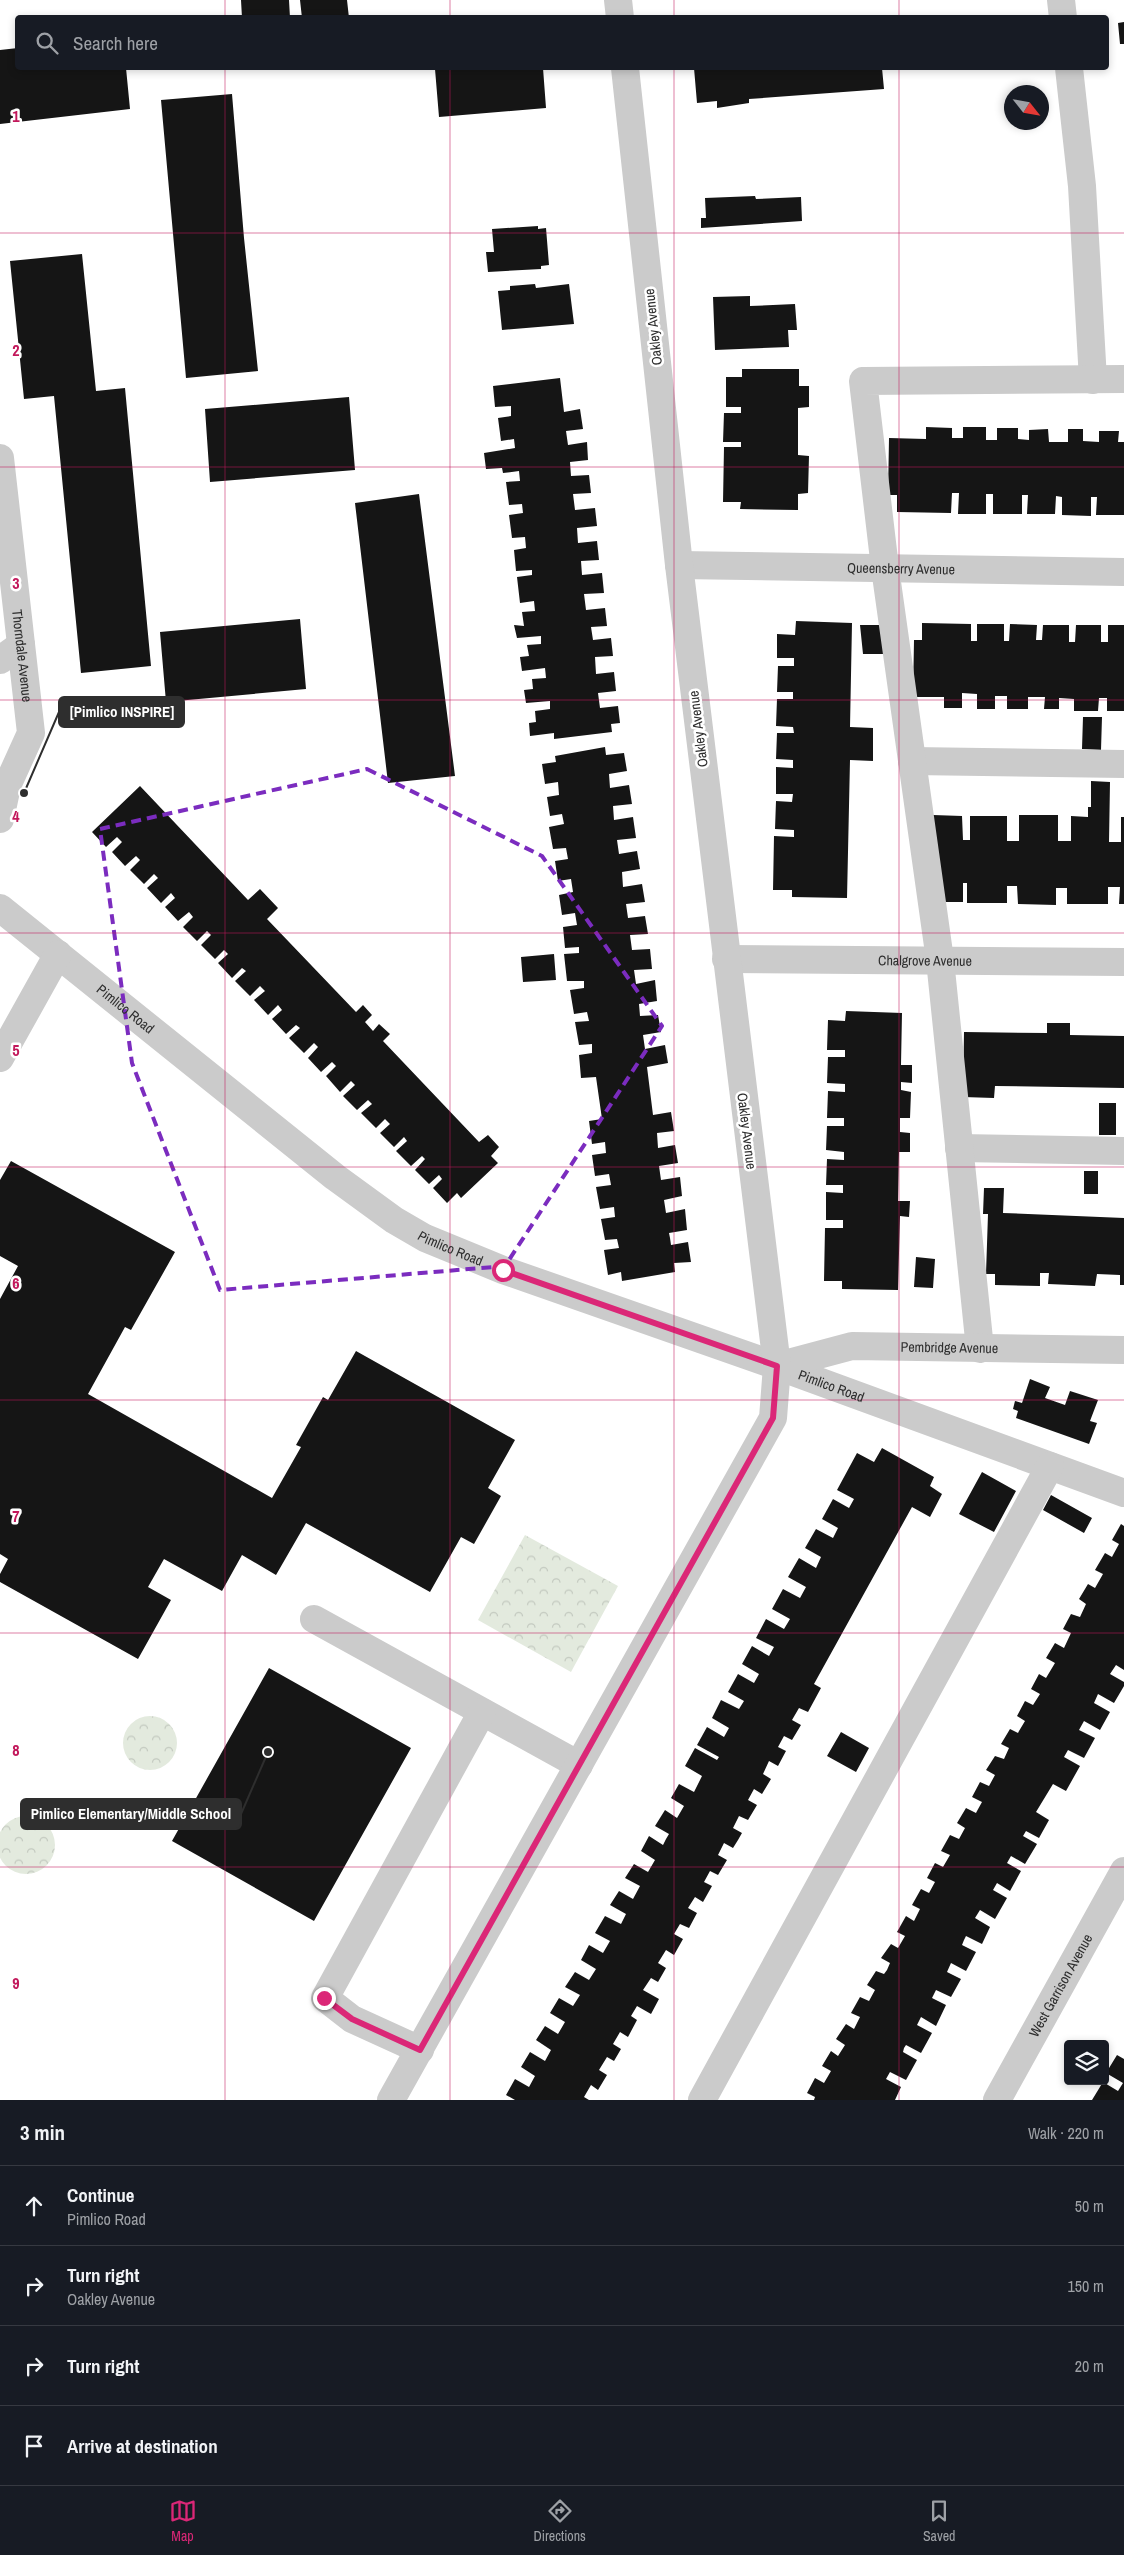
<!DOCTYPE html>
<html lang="en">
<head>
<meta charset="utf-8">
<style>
  :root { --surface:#171b24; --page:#242831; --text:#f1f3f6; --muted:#9ea1a6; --line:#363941; --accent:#db2777 }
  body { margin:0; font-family:"Archivo Narrow",sans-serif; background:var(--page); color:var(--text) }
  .controls { position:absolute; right:15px; bottom:15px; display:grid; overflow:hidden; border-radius:5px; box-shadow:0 2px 8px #0003 }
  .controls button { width:45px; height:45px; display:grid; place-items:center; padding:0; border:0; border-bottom:1px solid var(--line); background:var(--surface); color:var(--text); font:25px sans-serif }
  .compass { position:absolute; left:1004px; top:85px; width:45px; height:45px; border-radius:50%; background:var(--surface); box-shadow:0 2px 8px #0003; rotate:121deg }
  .stop { position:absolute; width:15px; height:15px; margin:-11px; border:4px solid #db2777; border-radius:50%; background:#fff }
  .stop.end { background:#db2777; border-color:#fff; box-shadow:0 1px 5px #0008 }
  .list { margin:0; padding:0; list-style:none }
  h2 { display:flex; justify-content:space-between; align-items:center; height:65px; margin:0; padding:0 20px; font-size:21px }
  h2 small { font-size:16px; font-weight:400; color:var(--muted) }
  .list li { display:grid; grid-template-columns:32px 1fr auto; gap:15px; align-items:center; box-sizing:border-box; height:80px; padding:0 20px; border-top:1px solid var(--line) }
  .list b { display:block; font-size:19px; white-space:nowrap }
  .list p { margin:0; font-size:16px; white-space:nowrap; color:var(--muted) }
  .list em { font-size:16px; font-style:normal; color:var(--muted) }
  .icon { flex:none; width:28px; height:28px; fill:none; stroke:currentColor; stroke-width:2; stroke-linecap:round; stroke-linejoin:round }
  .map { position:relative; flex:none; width:1124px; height:2100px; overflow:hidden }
  .search { position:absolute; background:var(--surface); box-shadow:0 2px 8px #0003; left:15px; right:15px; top:15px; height:55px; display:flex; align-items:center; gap:12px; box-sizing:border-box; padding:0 18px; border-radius:5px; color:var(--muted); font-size:19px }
  .sheet { height:385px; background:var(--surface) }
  nav { display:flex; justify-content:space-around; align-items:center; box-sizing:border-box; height:70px; border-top:1px solid var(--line); background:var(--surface); font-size:14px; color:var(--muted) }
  nav a { display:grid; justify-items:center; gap:2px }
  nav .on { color:var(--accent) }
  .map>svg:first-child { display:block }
  .park { fill:url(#park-crowns) }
  .building { fill:#151515 }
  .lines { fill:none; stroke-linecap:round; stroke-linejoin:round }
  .minor { stroke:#cbcbcb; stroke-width:28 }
  .route { stroke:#db2777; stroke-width:6 }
  .marked { fill:none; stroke:#7b2cbf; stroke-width:4; stroke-dasharray:10 6; stroke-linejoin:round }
  .grid { fill:none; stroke:#c2185b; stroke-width:1; stroke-opacity:0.55 }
  .labels { text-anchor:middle; stroke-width:5; stroke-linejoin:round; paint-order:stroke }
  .street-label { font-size:14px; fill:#2e2e2e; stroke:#fff }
  .grid-label { font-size:16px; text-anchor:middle; font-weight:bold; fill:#c2185b; stroke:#fff; stroke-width:5; stroke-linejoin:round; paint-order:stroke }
  .leader { fill:none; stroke:#2e2e2e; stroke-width:2 }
  .callout-dot { fill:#2e2e2e; stroke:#fff; stroke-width:2 }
  .callout { fill:#2e2e2e; stroke:#2e2e2e; stroke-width:2 }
  .callout-label { font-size:15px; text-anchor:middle; font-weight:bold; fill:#fff }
</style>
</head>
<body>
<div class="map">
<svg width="1124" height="2100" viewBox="0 0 1124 2100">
  <defs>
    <pattern id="park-crowns" width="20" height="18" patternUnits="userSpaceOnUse" patternTransform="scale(1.25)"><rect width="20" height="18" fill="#e3eade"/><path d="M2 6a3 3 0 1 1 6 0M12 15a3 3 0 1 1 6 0" fill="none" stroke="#c3c9bf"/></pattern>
  </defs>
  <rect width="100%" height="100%" fill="#fff"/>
  <path class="park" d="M525 1535 618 1586 571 1672 478 1620Z
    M123 1743a27 27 0 1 1 54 0a27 27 0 1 1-54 0Z
    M-3 1845a29 29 0 1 1 58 0a29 29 0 1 1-58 0Z"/>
  <path class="building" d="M241 0H289L290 18H242Z
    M300 0H347L349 18H302Z
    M1124 22V44H1120L1118 23Z
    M18 48V68H126L130 109 0 124V50Z
    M460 68H543L546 108 439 117 435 69Z
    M694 68H882L884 89 749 99V103L717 108V101L697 103Z
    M232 94 244 238 258 371 186 378 161 100Z
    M755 196 756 199 801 197 802 221 701 228V218H706L705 198Z
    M538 226V229L546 228 549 265 541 266V269L488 272 486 252H494L492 229Z
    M82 254 96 391 125 388 151 666 81 673 54 396 24 399 10 261Z
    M535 284 536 288 569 284 574 324 502 330 498 291 510 290V286Z
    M750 296V306L795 304 797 330H788L789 347 715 350 713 297Z
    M742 369H799V386H809V407L798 408V455L809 456 808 493 798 494V510L740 509 741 502H723L724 447H741V442H723L724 413H741V407H726V377H742Z
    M560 378 564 412 580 409 583 429 566 431 568 445 587 442 588 460 570 462 571 476 589 475 591 493 573 494 575 510 595 508 597 526 577 528 578 543 597 541 599 560 581 561 582 575 602 573 604 593 584 594 586 610 605 608 607 626 591 627 593 640 611 638 613 656 595 657 596 674 614 672 616 691 598 693 600 708 618 706 620 723 611 724 612 732 554 739V733L530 736 529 723 536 722 535 711 550 709V701L526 703 524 690 533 689 532 679 546 678 545 668 522 671 520 657 529 656 527 645 541 644V636L517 638 514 625 524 626 522 612 535 611 534 601 520 603 517 577 532 575V570L516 571 514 550 526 548 525 537 512 538 509 515 523 513 522 504 509 505 506 482 520 481 519 471 503 473 502 468 486 469 484 453 515 448 514 439 501 441 498 418 511 416V406L495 407 493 386Z
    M349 397 355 470 210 482 205 409Z
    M926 427 952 428V438H963V427H986V440H997V428H1018V439L1029 440V430L1048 429 1049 442H1068V429H1083V441L1099 442V431H1119L1118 442H1124V515H1096L1097 497H1091V516L1062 515V497L1056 496 1055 514H1027L1028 495H1022V514H993V494H986V514H958L959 493H952L951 513 897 512V495H888L889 438 926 439Z
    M419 494 455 776 388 783 355 503Z
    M300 619 306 689 166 702 160 632Z
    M796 621 852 623 850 727 873 728V761L850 760 847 898 792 897V890H773L774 836 794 837V830L775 829 776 801 792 802 793 794H776V767L793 768V760L776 759 777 733H794L793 727 776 726 777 699H793V692H777L778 666H794V658H777V634L795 635Z
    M922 623 971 624V641H977V624H1004V641H1009L1010 624 1037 625 1036 640H1042L1043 625H1069V642H1075L1076 625H1101V642H1108V625H1124V711H1107V698H1099L1098 711H1074V699L1059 698V709H1044L1045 697H1028V709H1007V696H995V709H977V694L962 693V708H944V697H913L914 640H922Z
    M860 625H884L886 654H863Z
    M1083 717H1102L1101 750 1082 749Z
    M605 747 606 755 624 753 627 771 609 774 610 788 629 785 632 804 613 806 614 820 633 817 636 838 617 840 619 854 637 851 640 869 622 872 623 887 642 884 645 902 626 904 628 918 645 916 648 934 630 935 632 950 650 949 652 969 634 970 636 984 655 980 657 1001 639 1004 640 1016 658 1015 661 1032 643 1035 645 1049 665 1045 668 1063 647 1067 653 1115 671 1112 674 1131 657 1133 658 1148 675 1145 678 1163 659 1166 661 1180 680 1177 682 1196 664 1200 666 1213 685 1209 687 1230 669 1233 670 1238 671 1245 688 1242 691 1262 674 1263 675 1272 622 1281 621 1272 608 1275 604 1250 619 1248 617 1239 605 1240 601 1219 615 1217 614 1207 600 1209 596 1187 611 1185 609 1174 595 1176 592 1155 606 1153 605 1142 592 1144 589 1121 602 1119 596 1077 581 1078 579 1055 592 1053V1044L579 1045 575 1022 589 1021 587 1012 574 1014 570 990 584 988V981H567L564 954 579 953V947L565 948 563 927 577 925 575 913 562 915 559 895 573 892 571 879 558 881 555 861 568 859 566 848 553 849 549 827 564 824 562 814 550 816 547 797 559 795 558 782 545 784 542 764 556 762 555 756Z
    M1091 781 1110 782 1109 842H1121V817H1124V904H1119L1120 887H1108V904H1067V888H1056V905L1018 904 1017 886H1007V903H967V883H963V902H932L933 815 962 816 963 840H970V816H1007V841H1019V815H1058V841H1071V816L1088 817V807H1091Z
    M140 786 248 900 260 889 278 908 267 919 356 1012 363 1005 372 1015 365 1022 373 1031 379 1024 390 1034 383 1041 479 1142 488 1135 499 1147 491 1156 498 1163 461 1198 457 1193 447 1203 433 1188 442 1179 439 1175 429 1184 415 1170 425 1159 422 1156 411 1166 396 1151 407 1141 404 1137 394 1147 380 1133 390 1124 385 1119 376 1128 361 1113 372 1104 368 1100 357 1110 343 1096 355 1085 351 1081 340 1092 326 1076 336 1066 332 1062 321 1072 308 1058 318 1047 314 1043 304 1053 289 1038 300 1028 296 1025 286 1034 272 1019 282 1010 278 1005 268 1015 254 1000 265 991 260 986 250 996 235 981 246 971 242 968 232 978 218 963 228 954 224 950 215 959 201 945 211 935 207 931 197 941 183 927 193 917 189 912 178 921 165 907 175 898 171 893 161 903 147 888 158 878 154 874 144 884 130 870 140 860 136 856 125 866 112 852 122 842 117 837 106 847 92 832Z
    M554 954 556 980 523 982 521 957Z
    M846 1011 902 1013 901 1065H912V1083L901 1082V1090L911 1092 910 1118H900V1132L910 1133V1152H899L898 1201H910L909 1217 900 1216 898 1290 842 1289V1281H824L825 1228H843V1220H826V1192L843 1193V1185H826L827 1159 844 1160V1152L826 1150 827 1126H844V1118H827L828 1091 845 1092V1084L827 1083 828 1057H845V1050H827L828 1020 845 1021Z
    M1047 1023H1070V1035L1124 1036V1088L995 1086 994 1098 963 1097 964 1032 1047 1033Z
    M1099 1103H1116V1135H1099Z
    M11 1161 175 1252 131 1330 125 1327 88 1394 272 1498 301 1447 296 1445 323 1397 328 1400 356 1351 515 1440 488 1488 501 1496 474 1544 461 1537 430 1592 306 1523 276 1575 242 1555 222 1591 164 1559 148 1587 171 1600 138 1659 0 1582V1574L8 1559 0 1554V1299L18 1266 0 1256V1180Z
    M1084 1171H1098V1194H1084Z
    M984 1188H1004L1003 1213 1124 1218V1285H1120V1275L1097 1274 1095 1286 1048 1284 1049 1273H1040V1286L995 1285V1274H986L988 1214H983Z
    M916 1257 935 1259 933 1288 914 1287Z
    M1030 1379 1050 1387 1045 1398 1065 1405 1070 1391 1098 1400 1090 1421 1097 1423 1089 1444 1016 1418 1018 1411 1013 1409 1015 1401 1022 1403Z
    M882 1448 934 1477 930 1486 942 1494 930 1517 912 1507 814 1684 821 1688 808 1712 799 1708 792 1720 801 1725 792 1740 784 1736 778 1747 786 1751 778 1766 769 1761 763 1774 771 1779 762 1794 754 1789 748 1800 757 1805 748 1820 739 1816 733 1828 742 1833 738 1840 733 1848 724 1843 718 1855 727 1860 718 1875 710 1871 704 1882 712 1886 703 1902 695 1897 688 1908 697 1913 689 1928 680 1924 674 1934 683 1939 674 1955 666 1950 658 1963 666 1968 658 1982 651 1978 643 1990 659 1999 651 2014 637 2006 631 2016 637 2020 628 2037 620 2032 613 2044 621 2049 614 2061 607 2057 599 2070 607 2075 598 2090 591 2085 584 2097 589 2100H515L506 2095 515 2079 529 2087 535 2076 521 2067 530 2052 545 2061 551 2050 536 2040 545 2026 558 2034 565 2022 550 2013 559 1998 573 2006 580 1995 565 1987 575 1972 589 1980 596 1969 581 1960 589 1945 603 1953 610 1941 595 1933 605 1916 621 1924 626 1914 610 1905 619 1891 633 1899 640 1886 625 1878 634 1864 648 1872 655 1860 641 1851 649 1836 663 1845 666 1839 669 1834 655 1826 665 1810 677 1818 684 1806 671 1798 679 1784 694 1792 702 1776 685 1766 695 1748 717 1760 719 1757 697 1745 707 1727 724 1737 729 1728 712 1718 721 1700 739 1709 744 1701 728 1692 738 1674 754 1683 759 1674 742 1664 752 1646 769 1656 774 1647 756 1638 766 1619 784 1629 790 1619 772 1609 783 1589 800 1598 806 1587 788 1577 799 1558 816 1568 821 1557 805 1548 816 1529 833 1538 838 1528 822 1519 833 1499 849 1508 854 1499 837 1490 857 1453 874 1462Z
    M982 1472 1016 1491 994 1532 959 1514Z
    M1051 1495 1092 1518 1084 1533 1043 1510Z
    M1121 1524 1124 1526V1670L1116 1665 1110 1674 1124 1682V1686L1114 1703 1098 1694 1094 1703 1110 1712 1100 1730 1084 1721 1079 1730 1095 1738 1084 1758 1068 1750 1064 1757 1080 1766 1066 1791 1053 1784 1036 1812 1049 1820 1039 1838 1026 1831 1023 1836 1037 1844 1025 1864 1011 1856 1007 1863 1021 1871 1010 1891 997 1883 993 1890 1007 1898 995 1919 980 1910 975 1918 990 1927 982 1944 966 1936 964 1940 962 1945 976 1952 966 1971 951 1963 947 1972 961 1979 951 1997 936 1990 932 1998 946 2005 936 2026 921 2017 917 2025 932 2033 921 2053 906 2045 904 2048 903 2052 917 2060 906 2080 890 2072 886 2079 901 2087 895 2100H814L815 2097 807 2093 815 2078 824 2083 831 2071 822 2066 831 2051 838 2056 845 2045 836 2039 846 2024 854 2029 860 2017 851 2013 860 1997 869 2001 875 1990 867 1985 876 1971 884 1974 887 1970 890 1963 881 1958 891 1944 898 1948 905 1936 897 1932 906 1916 914 1921 920 1909 912 1905 921 1889 929 1893 935 1882 927 1878 935 1863 943 1867 950 1855 941 1851 950 1835 959 1839 965 1828 957 1823 966 1808 976 1813 977 1811 982 1802 972 1797 980 1782 989 1786 995 1775 986 1770 995 1756 1004 1759 1009 1748 1001 1744 1010 1729 1018 1733 1019 1731 1025 1721 1017 1716 1025 1701 1033 1705 1040 1694 1031 1689 1039 1674 1046 1678 1055 1663 1046 1658 1055 1643 1064 1648 1071 1633 1063 1629 1071 1614 1080 1617 1086 1604 1079 1599 1088 1584 1095 1588 1103 1574 1095 1570 1105 1553 1112 1557 1113 1555 1119 1544 1112 1540Z
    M269 1668 411 1748 314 1921 172 1841Z
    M841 1732 869 1748 856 1772 827 1756Z
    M1117 2055 1124 2059V2100H1092L1103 2082 1118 2091 1123 2083 1106 2073Z"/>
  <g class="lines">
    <g class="minor">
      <path d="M618 0 620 18"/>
      <path d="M1061 0 1063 18"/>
      <path d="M1069 68 1082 186 1093 380"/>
      <path id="s1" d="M0 458 31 733 7 786 0 819"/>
      <path id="s2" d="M679 565 1124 572"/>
      <path d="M0 660 21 645"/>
      <path d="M912 761 1124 764"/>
      <path id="s3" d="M0 908 335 1177 394 1220 425 1238 503 1270 777 1366 1124 1493"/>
      <path id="s4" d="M726 959 1124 962"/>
      <path d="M0 1058 58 954"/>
      <path d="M959 1148 1124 1151"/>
      <path d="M980 1349 940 960 885 568 863 381 1124 379"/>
      <path id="s5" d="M777 1366 852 1346 1124 1350"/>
      <path d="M314 1619 579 1765"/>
      <path d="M420 2050 352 2019 325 1998 482 1712"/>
      <path d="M391 2100 773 1418 777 1366 679 565 625 68"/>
      <path d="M702 2100 1050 1466"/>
      <path id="s6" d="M997 2100 1124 1871"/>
    </g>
  </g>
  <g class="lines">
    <path class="route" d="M324 1998 352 2019 420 2050 773 1418 777 1366 503 1270"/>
  </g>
  <path class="marked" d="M367 769 542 856 662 1026 505 1266 220 1290 132 1063 100 829Z"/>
  <path class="grid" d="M225 0V18M450 0V18M674 0V18M899 0V18M225 68V2100M450 68V2100M674 68V2100M899 68V2100M0 233H1124M0 467H1124M0 700H1124M0 933H1124M0 1167H1124M0 1400H1124M0 1633H1124M0 1867H1124"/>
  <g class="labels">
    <g class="street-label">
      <text transform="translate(653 327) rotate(-96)" y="5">Oakley Avenue</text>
      <text dy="5" stroke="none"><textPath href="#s2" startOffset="222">Queensberry Avenue</textPath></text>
      <text dy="5" stroke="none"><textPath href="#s1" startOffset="199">Thorndale Avenue</textPath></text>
      <text transform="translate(698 729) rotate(-97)" y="5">Oakley Avenue</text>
      <text dy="5" stroke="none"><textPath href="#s4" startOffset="199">Chalgrove Avenue</textPath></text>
      <text dy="5" stroke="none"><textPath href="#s3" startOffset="161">Pimlico Road</textPath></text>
      <text transform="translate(747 1131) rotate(83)" y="5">Oakley Avenue</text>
      <text dy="5" stroke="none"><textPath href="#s3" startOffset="566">Pimlico Road</textPath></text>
      <text dy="5" stroke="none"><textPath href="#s5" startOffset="175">Pembridge Avenue</textPath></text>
      <text dy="5" stroke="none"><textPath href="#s3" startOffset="971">Pimlico Road</textPath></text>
      <text dy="5" stroke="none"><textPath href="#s6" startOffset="131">West Garrison Avenue</textPath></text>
    </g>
  </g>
  <g class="grid-label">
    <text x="16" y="122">1</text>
    <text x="16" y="356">2</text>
    <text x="16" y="589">3</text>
    <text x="16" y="822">4</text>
    <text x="16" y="1056">5</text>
    <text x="16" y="1289">6</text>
    <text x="16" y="1522">7</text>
    <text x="16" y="1756">8</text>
    <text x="16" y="1989">9</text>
  </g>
  <path class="leader" d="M24 793L59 712M268 1752L241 1814"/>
  <g class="callout-dot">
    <circle cx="24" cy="793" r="5"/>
    <circle cx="268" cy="1752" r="5"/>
  </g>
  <g class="callout">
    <rect x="59" y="697" width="125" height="30" rx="5"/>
    <rect x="21" y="1799" width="220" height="30" rx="5"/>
  </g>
  <g class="callout-label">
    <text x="122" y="717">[Pimlico INSPIRE]</text>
    <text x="131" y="1819">Pimlico Elementary/Middle School</text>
  </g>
</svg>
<div class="controls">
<button><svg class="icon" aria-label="layers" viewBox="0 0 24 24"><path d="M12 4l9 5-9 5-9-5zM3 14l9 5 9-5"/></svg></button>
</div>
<svg class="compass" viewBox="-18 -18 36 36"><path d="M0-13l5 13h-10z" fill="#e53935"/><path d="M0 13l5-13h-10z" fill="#9ea1a6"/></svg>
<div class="stop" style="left:503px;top:1270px"></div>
<div class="stop end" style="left:324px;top:1998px"></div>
<div class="search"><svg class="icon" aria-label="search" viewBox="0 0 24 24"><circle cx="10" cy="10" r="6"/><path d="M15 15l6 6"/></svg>Search here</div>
</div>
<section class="sheet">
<h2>3 min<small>Walk · 220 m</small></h2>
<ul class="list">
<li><svg class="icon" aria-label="ahead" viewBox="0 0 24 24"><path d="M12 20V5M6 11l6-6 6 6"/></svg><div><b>Continue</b><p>Pimlico Road</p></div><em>50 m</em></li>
<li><svg class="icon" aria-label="right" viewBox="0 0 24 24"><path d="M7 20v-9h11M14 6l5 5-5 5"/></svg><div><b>Turn right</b><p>Oakley Avenue</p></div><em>150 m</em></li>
<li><svg class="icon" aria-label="right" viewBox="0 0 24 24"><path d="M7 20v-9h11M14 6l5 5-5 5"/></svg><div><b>Turn right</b></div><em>20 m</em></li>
<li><svg class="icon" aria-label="arrive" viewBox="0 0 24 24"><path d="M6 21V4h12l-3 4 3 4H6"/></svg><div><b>Arrive at destination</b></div></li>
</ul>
</section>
<nav>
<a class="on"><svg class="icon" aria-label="map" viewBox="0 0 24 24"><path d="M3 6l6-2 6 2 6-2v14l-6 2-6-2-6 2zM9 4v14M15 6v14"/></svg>Map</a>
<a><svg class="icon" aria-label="directions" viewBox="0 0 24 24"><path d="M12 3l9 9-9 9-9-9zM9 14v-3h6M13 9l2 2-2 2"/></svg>Directions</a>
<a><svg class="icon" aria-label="saved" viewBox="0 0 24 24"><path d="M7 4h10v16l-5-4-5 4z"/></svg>Saved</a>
</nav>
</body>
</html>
